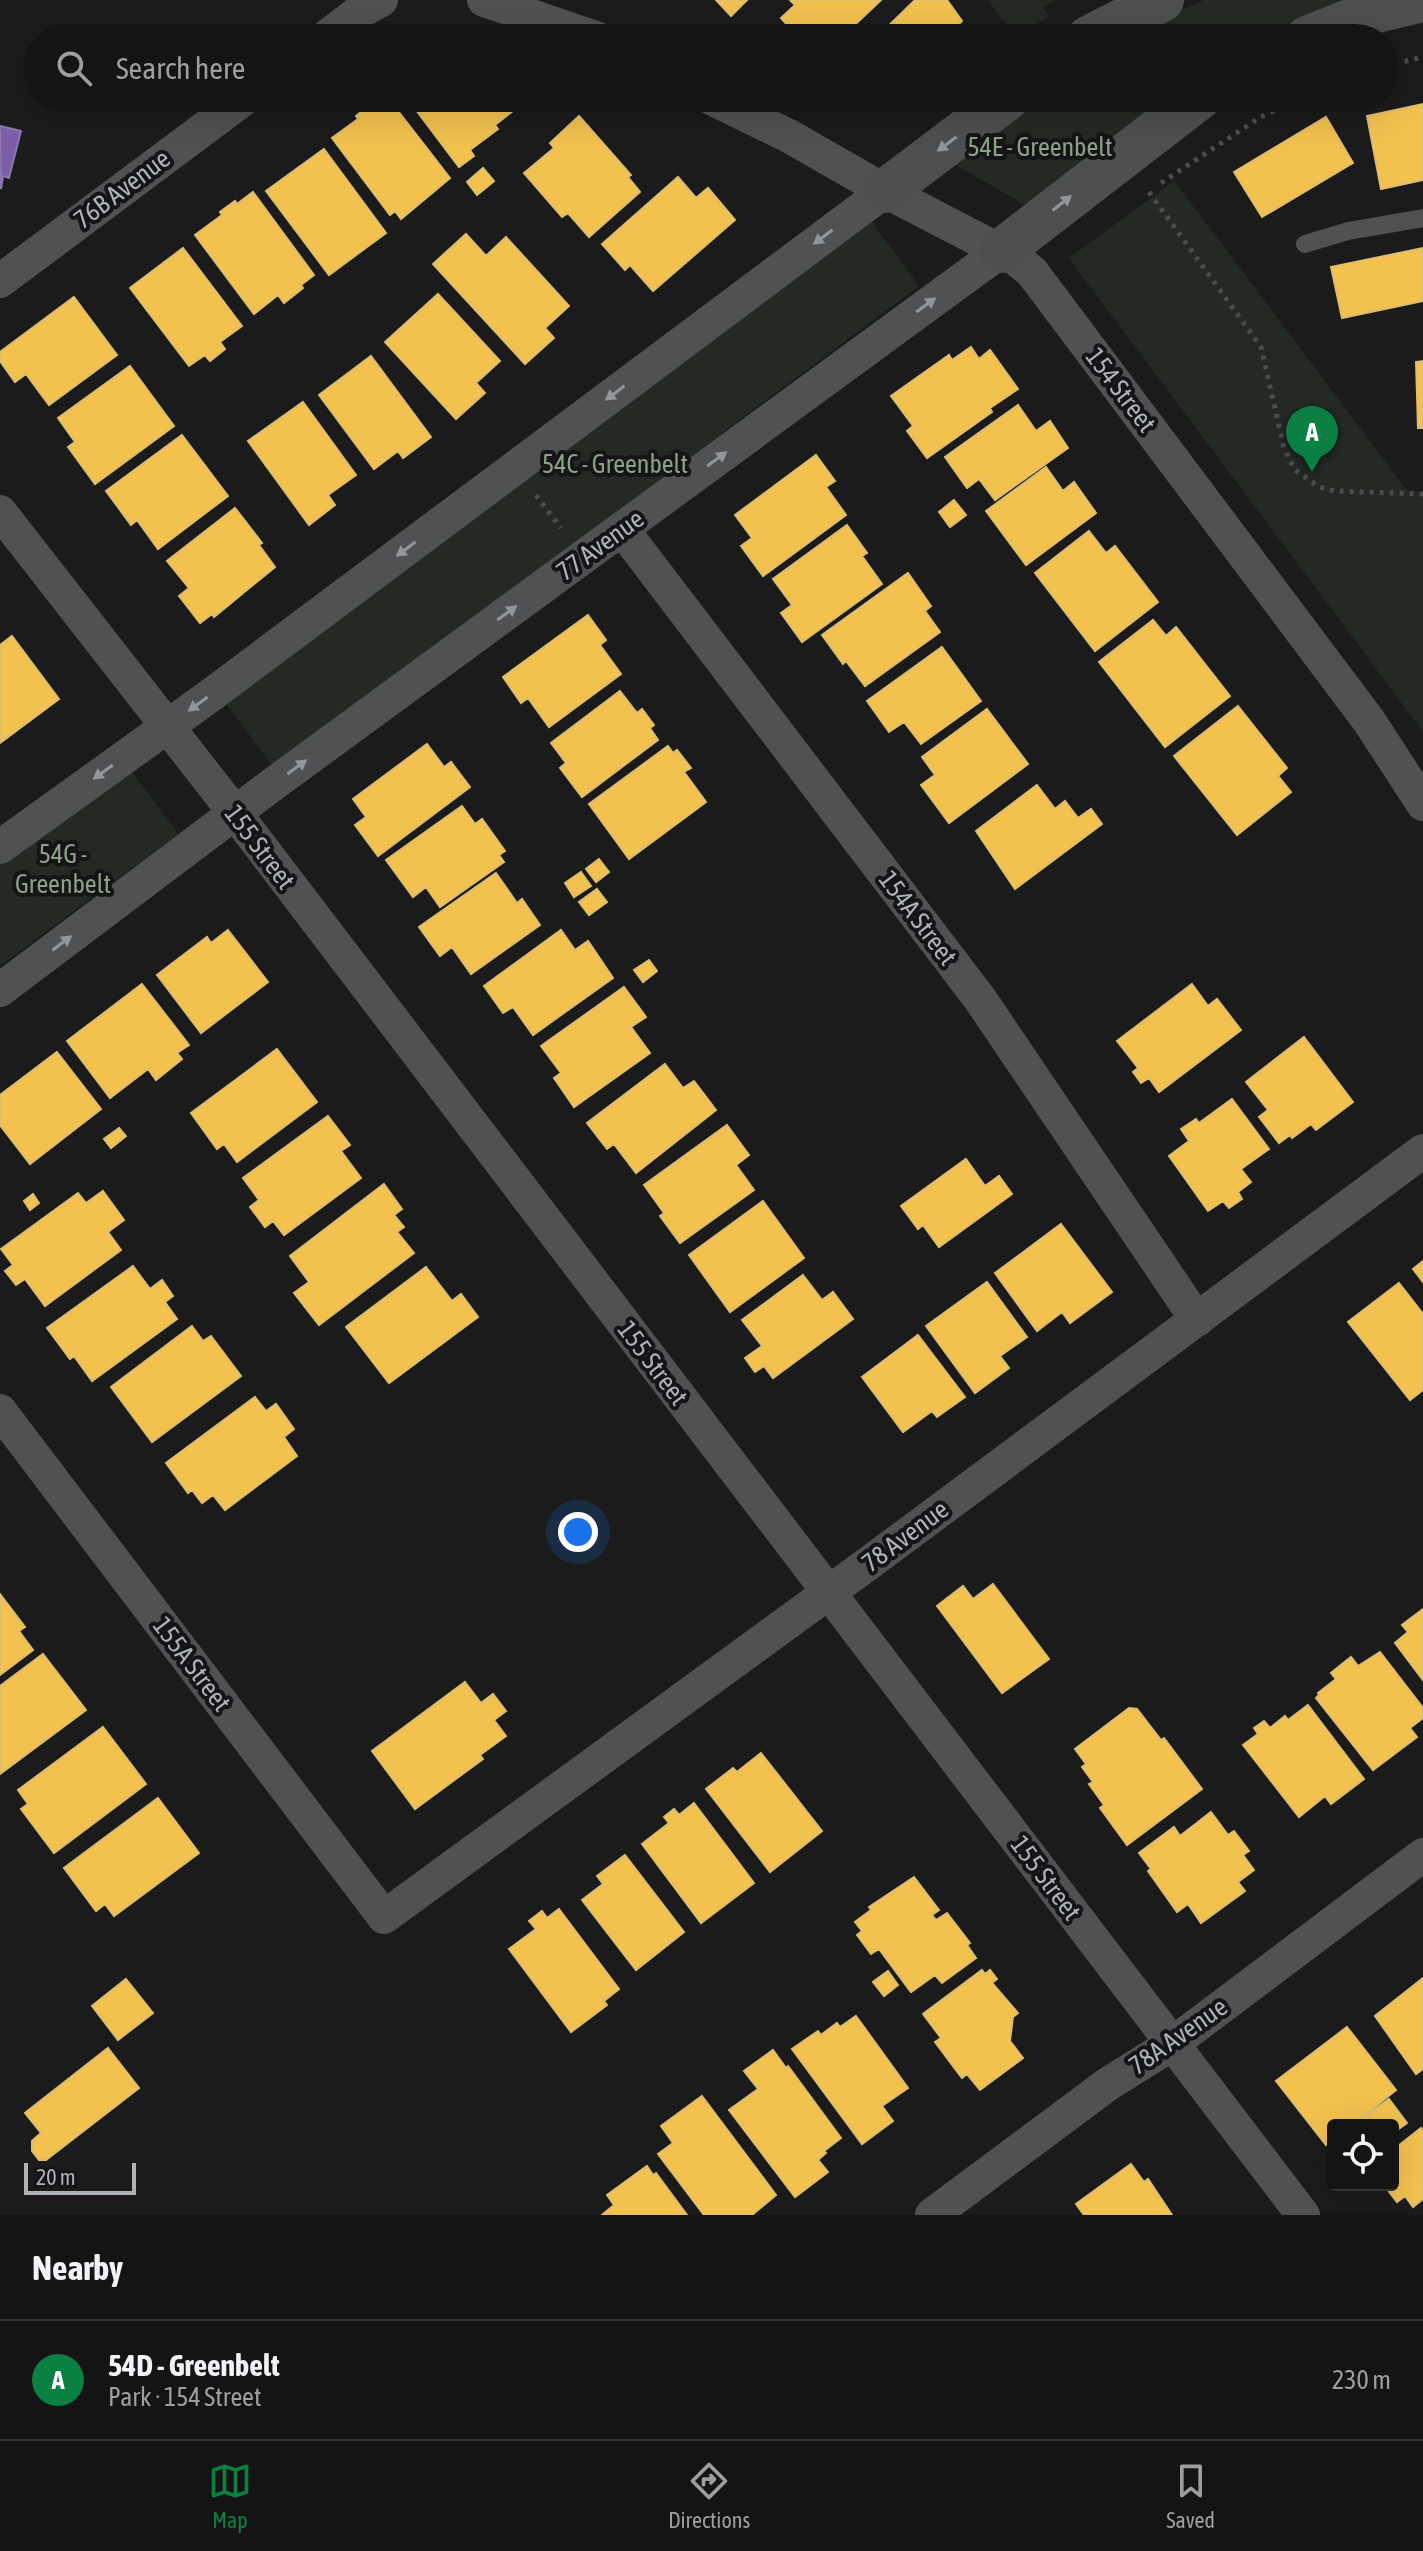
<!DOCTYPE html>
<html lang="en">
<head>
<meta charset="utf-8">
<style>
  :root { --surface:#141414; --page:#1d1d1d; --text:#f1f3f6; --muted:#9d9ea0; --line:#333334; --accent:#0b8043 }
  body { margin:0; font-family:"Asap Condensed",sans-serif; background:var(--page); color:var(--text) }
  .controls { position:absolute; right:24px; bottom:24px; display:grid; overflow:hidden; border-radius:8px; box-shadow:0 8px 32px #0002 }
  .controls button { width:72px; height:72px; display:grid; place-items:center; padding:0; border:0; border-bottom:2px solid var(--line); background:var(--surface); color:var(--text); font:40px sans-serif }
  .scale { position:absolute; left:24px; bottom:20px; width:112px; box-sizing:border-box; padding-left:8px; border:4px solid #aeb3ba; border-top:0; font-size:22px; line-height:28px; white-space:nowrap; color:#aeb3ba; -webkit-text-stroke:6px #151517; paint-order:stroke }
  .you { position:absolute; left:578px; top:1532px; width:28px; height:28px; margin:-20px; border:6px solid #fff; border-radius:50%; background:#1a73e8; box-shadow:0 0 0 12px #1a73e833 }
  .badge { display:grid; place-items:center; width:52px; height:52px; border-radius:50%; background:var(--accent); color:#fff; font-size:26px; font-weight:700 }
  .pin { position:absolute; translate:-50% -66px; filter:drop-shadow(0 2px 4px #0008) }
  .pin::after { content:''; position:absolute; top:42px; width:28px; height:24px; background:inherit; clip-path:polygon(0 0,100% 0,50% 100%) }
  .list { margin:0; padding:0; list-style:none }
  h2 { display:flex; justify-content:space-between; align-items:center; height:104px; margin:0; padding:0 32px; font-size:34px }
  h2 small { font-size:26px; font-weight:400; color:var(--muted) }
  .list li { display:grid; grid-template-columns:52px 1fr auto; gap:24px; align-items:center; box-sizing:border-box; height:120px; padding:0 32px; border-top:2px solid var(--line) }
  .list b { display:block; font-size:30px; white-space:nowrap }
  .list p { margin:0; font-size:26px; white-space:nowrap; color:var(--muted) }
  .list em { font-size:26px; font-style:normal; color:var(--muted) }
  .icon { flex:none; width:44px; height:44px; fill:none; stroke:currentColor; stroke-width:2; stroke-linecap:round; stroke-linejoin:round }
  .map { position:relative; flex:none; width:1423px; height:2215px; overflow:hidden }
  .search { position:absolute; background:var(--surface); box-shadow:0 8px 32px #0002; left:24px; right:24px; top:24px; height:88px; display:flex; align-items:center; gap:20px; box-sizing:border-box; padding:0 28px; border-radius:44px; color:var(--muted); font-size:30px }
  .sheet { height:224px; background:var(--surface) }
  nav { display:flex; justify-content:space-around; align-items:center; box-sizing:border-box; height:112px; border-top:2px solid var(--line); background:var(--surface); font-size:22px; color:var(--muted) }
  nav a { display:grid; justify-items:center; gap:4px }
  nav .on { color:var(--accent) }
  .map>svg:first-child { display:block }
  .green { fill:#232923 }
  .homes { fill:#f2c14e; stroke:#debd6e; stroke-width:2 }
  .offices { fill:#7b5ea7; stroke:#8a78ad; stroke-width:2 }
  .lines { fill:none; stroke-linecap:round; stroke-linejoin:round }
  .path { stroke:#4b4c4e; stroke-width:5; stroke-dasharray:4 6; stroke-linecap:butt }
  .lane { stroke:#505153; stroke-width:18 }
  .street { stroke:#505153; stroke-width:34 }
  .secondary { stroke:#4e4f51; stroke-width:44 }
  .oneway { fill:#91959a }
  .oneway2 { fill:#92969b }
  .labels { text-anchor:middle; stroke-width:8; stroke-linejoin:round; paint-order:stroke }
  .park-label { font-size:26px; fill:#8aa287; stroke:#151517 }
  .street-label { font-size:26px; fill:#aeb3ba; stroke:#151517 }
</style>
</head>
<body>
<div class="map">
<svg width="1423" height="2215" viewBox="0 0 1423 2215">
  <rect width="100%" height="100%" fill="#1b1b1b"/>
  <path class="green" d="M988 0H1055L1043 8 1049 16 1016 38Z
    M1204 0H1353L1298 20 1266 38H1121L1171 13Z
    M1033 98H1177L1031 208 948 161Z
    M1174 181 1408 491 1423 492V732L1069 258Z
    M872 222 919 286 274 768 226 704Z
    M130 769 178 834 0 966V865Z"/>
  <path class="homes" d="M716 0H747L731 16Z
    M790 0H881L841 38H811L804 31 798 37 781 18 795 5Z
    M915 0H947L962 21 952 31 958 38H876Z
    M388 98 450 178 401 219 395 211 390 215 332 138 358 119 356 116 372 103 375 107Z
    M407 98H520L521 99 515 103 518 107 495 125 498 129 470 150 474 156 459 167Z
    M1423 104V180L1381 189 1367 116Z
    M579 116 631 175 628 177 640 192 589 237 568 213 562 217 524 173 554 148 550 143Z
    M1326 117 1353 163 1262 217 1234 172Z
    M324 149 386 233 329 275 266 191Z
    M483 168 494 181 477 195 467 182Z
    M678 177 696 198 708 188 735 220 653 291 630 265 625 270 602 244Z
    M253 192 314 275 301 285 303 288 284 303 278 295 254 314 195 235 222 215 220 212 235 201 237 204Z
    M466 234 486 256 506 237 569 306 545 328 554 338 525 364 433 264Z
    M183 248 242 326 220 342 225 349 210 361 205 355 189 366 130 288Z
    M1423 248V301L1342 318 1331 267Z
    M438 294 500 361 476 383 485 393 456 419 385 342Z
    M74 297 117 355 49 405 26 374 15 382 0 361V352Z
    M971 347 979 359 990 350 1018 389 990 408 992 412 927 458 907 431 913 426 891 396 949 355 952 360Z
    M371 356 431 437 403 458 398 451 374 469 319 395Z
    M1423 361V428H1418L1416 362Z
    M130 366 174 426 95 484 68 447 75 442 58 418Z
    M303 402 356 475 328 495 335 505 309 525 248 441Z
    M1018 405 1036 431 1050 421 1068 448 995 500 979 479 967 488 945 457Z
    M182 435 228 496 158 549 137 520 131 525 106 491Z
    M816 455 835 481 826 487 846 515 763 576 741 546 752 538 735 515Z
    M1046 467 1063 491 1074 482 1096 513 1026 565 986 511Z
    M954 500 966 515 950 527 939 512Z
    M235 508 262 543 259 545 275 567 214 617 212 614 200 623 179 596 189 588 167 561Z
    M847 525 867 553 862 556 882 584 802 642 781 613 792 605 773 579Z
    M1089 531 1106 553 1115 546 1158 602 1095 651 1035 573Z
    M908 573 931 606 925 611 940 632 865 686 846 661 843 664 822 635Z
    M588 615 606 640 600 645 621 674 549 727 528 698 521 703 503 677Z
    M1153 620 1166 636 1176 627 1230 696 1165 747 1099 662Z
    M12 636 59 699 0 743V645Z
    M942 647 981 701 921 744 904 722 889 732 867 701Z
    M620 691 637 713 642 709 654 725 650 728 658 740 582 797 560 768 566 763 551 743Z
    M1238 706 1287 768 1278 776 1291 792 1237 835 1174 756Z
    M987 709 1028 764 949 823 921 785 935 775 922 757Z
    M427 744 444 767 451 762 470 787 378 856 355 825 366 817 353 799Z
    M668 746 673 753 677 750 691 768 684 772 706 802 629 859 589 804Z
    M1037 785 1055 809 1065 801 1078 818 1091 809 1102 824 1015 889 976 831Z
    M462 806 475 824 482 819 505 851 499 855 504 862 440 907 426 887 413 897 386 860Z
    M599 859 609 872 596 882 586 869Z
    M581 872 591 886 574 897 565 883Z
    M496 873 517 903 522 899 540 925 471 974 452 947 440 956 419 927Z
    M597 889 607 902 589 915 579 902Z
    M228 930 268 982 201 1033 157 975 207 937 211 943Z
    M561 930 575 950 588 941 613 978 533 1035 513 1007 503 1013 484 986Z
    M649 960 657 971 643 982 634 970Z
    M142 984 189 1045 177 1053 182 1059 156 1080 148 1069 110 1098 67 1041Z
    M1192 984 1208 1006 1217 999 1241 1030 1159 1092 1149 1078 1141 1083 1133 1072 1138 1068 1117 1041Z
    M624 987 646 1017 631 1027 650 1053 574 1107 554 1078 561 1073 541 1046Z
    M1304 1037 1353 1102 1316 1130 1311 1124 1292 1138 1290 1135 1279 1143 1259 1117 1268 1110 1246 1082Z
    M277 1049 317 1102 237 1162 224 1144 217 1149 191 1113Z
    M57 1052 101 1109 30 1164 0 1125V1095Z
    M665 1064 683 1088 694 1081 716 1110 636 1173 614 1144 607 1149 587 1123Z
    M1232 1099 1269 1149 1241 1169 1251 1182 1238 1192 1242 1199 1229 1208 1223 1201 1208 1211 1169 1156 1189 1141 1181 1129 1196 1119 1199 1123Z
    M328 1116 350 1145 341 1151 361 1178 284 1235 273 1221 265 1227 250 1207 259 1200 243 1178Z
    M727 1125 749 1155 736 1165 754 1190 680 1243 660 1216 664 1213 644 1185Z
    M119 1128 126 1136 111 1148 104 1139Z
    M966 1159 985 1186 999 1176 1012 1194 939 1247 923 1225 918 1229 901 1206Z
    M384 1184 402 1209 394 1215 404 1227 397 1232 414 1253 319 1325 294 1293 309 1282 290 1256Z
    M103 1191 124 1220 108 1232 121 1250 45 1306 25 1279 16 1285 5 1271 13 1265 1 1249 78 1193 86 1203Z
    M33 1194 39 1203 30 1210 24 1201Z
    M763 1201 804 1258 730 1312 689 1255Z
    M1061 1224 1112 1292 1070 1323 1062 1312 1037 1331 995 1273Z
    M1423 1261V1282L1413 1269Z
    M133 1266 150 1289 162 1280 173 1296 165 1302 177 1319 92 1381 74 1356 70 1359 47 1328Z
    M426 1267 452 1301 461 1294 478 1317 389 1383 346 1327Z
    M803 1275 822 1300 833 1292 853 1319 773 1378 764 1366 755 1372 745 1358 762 1346 742 1320Z
    M987 1282 1027 1337 1000 1356 1009 1368 975 1393 926 1326Z
    M1399 1283 1423 1314V1390L1410 1400 1348 1322Z
    M192 1326 203 1341 211 1336 241 1376 152 1442 111 1387Z
    M918 1335 965 1397 937 1417 932 1411 903 1432 862 1377Z
    M255 1397 266 1411 276 1404 294 1429 284 1437 297 1456 225 1510 213 1495 202 1503 192 1490 188 1493 166 1463Z
    M993 1584 1049 1659 1002 1693 937 1606 963 1586 973 1599Z
    M0 1594 25 1627 19 1631 33 1650 0 1675Z
    M1423 1609V1680L1395 1643 1408 1632 1402 1625Z
    M1380 1652 1423 1708V1718L1410 1728 1417 1737 1373 1770 1316 1698 1319 1695 1318 1693 1336 1679 1331 1673 1351 1657 1358 1666Z
    M43 1654 86 1710 0 1774V1686Z
    M465 1682 481 1703 493 1694 506 1711 494 1720 506 1736 480 1755 483 1759 415 1809 372 1751Z
    M1308 1705 1364 1779 1331 1804 1325 1796 1299 1817 1243 1745 1258 1734 1254 1728 1264 1721 1270 1728 1285 1716 1288 1720Z
    M1129 1708 1137 1709 1161 1740 1164 1738 1202 1789 1127 1845 1100 1808 1104 1805 1089 1784 1093 1782 1082 1767 1086 1764 1075 1749Z
    M103 1727 146 1784 54 1853 21 1809 28 1804 18 1790Z
    M761 1753 822 1831 770 1872 706 1789 733 1768 737 1772Z
    M158 1798 199 1853 114 1916 105 1904 96 1911 64 1868Z
    M694 1803 754 1883 701 1923 642 1844 669 1823 664 1817 674 1809 679 1815Z
    M1211 1812 1228 1835 1234 1831 1249 1851 1243 1855 1254 1870 1238 1882 1245 1891 1201 1923 1188 1904 1177 1912 1148 1871 1151 1869 1139 1853 1174 1827 1180 1836Z
    M625 1855 684 1932 636 1970 582 1900 603 1884 597 1876Z
    M914 1877 939 1910 932 1915 936 1920 947 1913 970 1943 967 1945 976 1958 942 1983 935 1975 911 1992 879 1949 871 1954 857 1935 862 1931 855 1922 871 1910 869 1907Z
    M559 1909 619 1989 604 2001 607 2005 571 2032 509 1949 536 1929 529 1921 542 1911 547 1918Z
    M982 1970 985 1974 990 1970 997 1979 992 1983 1018 2013 1013 2017 1010 2041 1023 2058 980 2090 967 2074 962 2078 935 2042 941 2038 923 2014Z
    M888 1971 898 1985 884 1996 873 1982Z
    M1423 1978V2069L1416 2074 1375 2016Z
    M126 1979 153 2013 118 2040 92 2006Z
    M856 2016 908 2088 882 2106 893 2121 862 2144 792 2049 818 2031 821 2035 837 2023 840 2027Z
    M1347 2027 1396 2090 1352 2125H1333V2139L1326 2145 1276 2081Z
    M108 2048 139 2088 46 2160H39L32 2151V2141L41 2133 25 2113Z
    M773 2050 786 2068 788 2066 841 2138 824 2151 826 2153 818 2160 828 2172 795 2197 729 2110 758 2089 744 2071Z
    M702 2096 776 2195 752 2215H704L658 2154 673 2143 661 2126Z
    M1389 2099 1407 2123 1393 2133V2125H1354Z
    M1421 2128 1423 2131V2199L1413 2207 1405 2196 1397 2202 1384 2185H1393V2150Z
    M1131 2164 1144 2182 1148 2179 1172 2215H1084L1076 2204Z
    M647 2166 653 2175 656 2173 687 2215H602L614 2205 607 2195Z"/>
  <path class="offices" d="M0 126 21 131 9 178 3 176 1 189Z"/>
  <g class="lines">
    <path class="path" d="M1385 66 1423 57
      M1161 183 1259 118 1299 98
      M1149 192 1261 347 1284 448 1295 470 1319 487 1335 491 1423 494
      M536 495 561 528"/>
    <path class="lane" d="M1305 244 1348 231 1423 218"/>
    <path class="street" d="M484 0 596 38
      M325 38 359 12 381 0
      M711 98 789 136 885 191 1016 259 1032 272 1369 721 1423 804
      M0 281 245 98
      M0 512 235 813 1303 2215
      M622 529 980 999 1197 1320
      M0 847 211 695 885 191
      M0 990 276 782 1001 251
      M0 1411 384 1917 869 1563 1423 1151
      M932 2215 1108 2084 1172 2044 1423 1855"/>
    <path class="secondary" d="M1088 38 1162 0
      M1307 38 1372 12 1422 0
      M885 191 1008 98
      M1001 251 1199 98"/>
  </g>
  <defs><path id="oneway-solid" d="M-6-.8H1V-3.2L6.5 0L1 3.2V.8H-6Z" transform="scale(2)"/></defs>
  <g class="oneway">
    <use href="#oneway-solid" transform="translate(947 144) rotate(143)"/>
    <use href="#oneway-solid" transform="translate(1062 203) rotate(-38)"/>
  </g>
  <g class="oneway2">
    <use href="#oneway-solid" transform="translate(823 237) rotate(143)"/>
    <use href="#oneway-solid" transform="translate(926 305) rotate(-36)"/>
    <use href="#oneway-solid" transform="translate(615 393) rotate(143)"/>
    <use href="#oneway-solid" transform="translate(717 459) rotate(-36)"/>
    <use href="#oneway-solid" transform="translate(406 549) rotate(143)"/>
    <use href="#oneway-solid" transform="translate(507 613) rotate(-36)"/>
    <use href="#oneway-solid" transform="translate(198 704) rotate(144)"/>
    <use href="#oneway-solid" transform="translate(297 767) rotate(-36)"/>
    <use href="#oneway-solid" transform="translate(103 772) rotate(144)"/>
    <use href="#oneway-solid" transform="translate(62 943) rotate(-37)"/>
  </g>
  <g class="labels">
    <g class="park-label">
      <text x="1040" y="156">54E - Greenbelt</text>
      <text x="615" y="473">54C - Greenbelt</text>
      <text x="63" y="863">54G -<tspan x="63" dy="30">Greenbelt</tspan></text>
    </g>
    <g class="street-label">
      <text transform="translate(122 189) rotate(-37)" y="9">76B Avenue</text>
      <text transform="translate(1121 390) rotate(53)" y="9">154 Street</text>
      <text transform="translate(600 545) rotate(-36)" y="9">77 Avenue</text>
      <text transform="translate(260 847) rotate(53)" y="9">155 Street</text>
      <text transform="translate(918 918) rotate(53)" y="9">154A Street</text>
      <text transform="translate(653 1363) rotate(53)" y="9">155 Street</text>
      <text transform="translate(905 1536) rotate(-37)" y="9">78 Avenue</text>
      <text transform="translate(192 1664) rotate(53)" y="9">155A Street</text>
      <text transform="translate(1046 1878) rotate(53)" y="9">155 Street</text>
      <text transform="translate(1178 2036) rotate(-35)" y="9">78A Avenue</text>
    </g>
  </g>
</svg>
<div class="controls">
<button><svg class="icon" aria-label="locate" viewBox="0 0 24 24"><circle cx="12" cy="12" r="6"/><path d="M12 2v4M12 18v4M2 12h4M18 12h4"/></svg></button>
</div>
<div class="scale">20 m</div>
<div class="you"></div>
<div class="pin badge" style="left:1312px;top:472px">A</div>
<div class="search"><svg class="icon" aria-label="search" viewBox="0 0 24 24"><circle cx="10" cy="10" r="6"/><path d="M15 15l6 6"/></svg>Search here</div>
</div>
<section class="sheet">
<h2>Nearby<small></small></h2>
<ul class="list">
<li><span class="badge">A</span><div><b>54D - Greenbelt</b><p>Park · 154 Street</p></div><em>230 m</em></li>
</ul>
</section>
<nav>
<a class="on"><svg class="icon" aria-label="map" viewBox="0 0 24 24"><path d="M3 6l6-2 6 2 6-2v14l-6 2-6-2-6 2zM9 4v14M15 6v14"/></svg>Map</a>
<a><svg class="icon" aria-label="directions" viewBox="0 0 24 24"><path d="M12 3l9 9-9 9-9-9zM9 14v-3h6M13 9l2 2-2 2"/></svg>Directions</a>
<a><svg class="icon" aria-label="saved" viewBox="0 0 24 24"><path d="M7 4h10v16l-5-4-5 4z"/></svg>Saved</a>
</nav>
</body>
</html>
